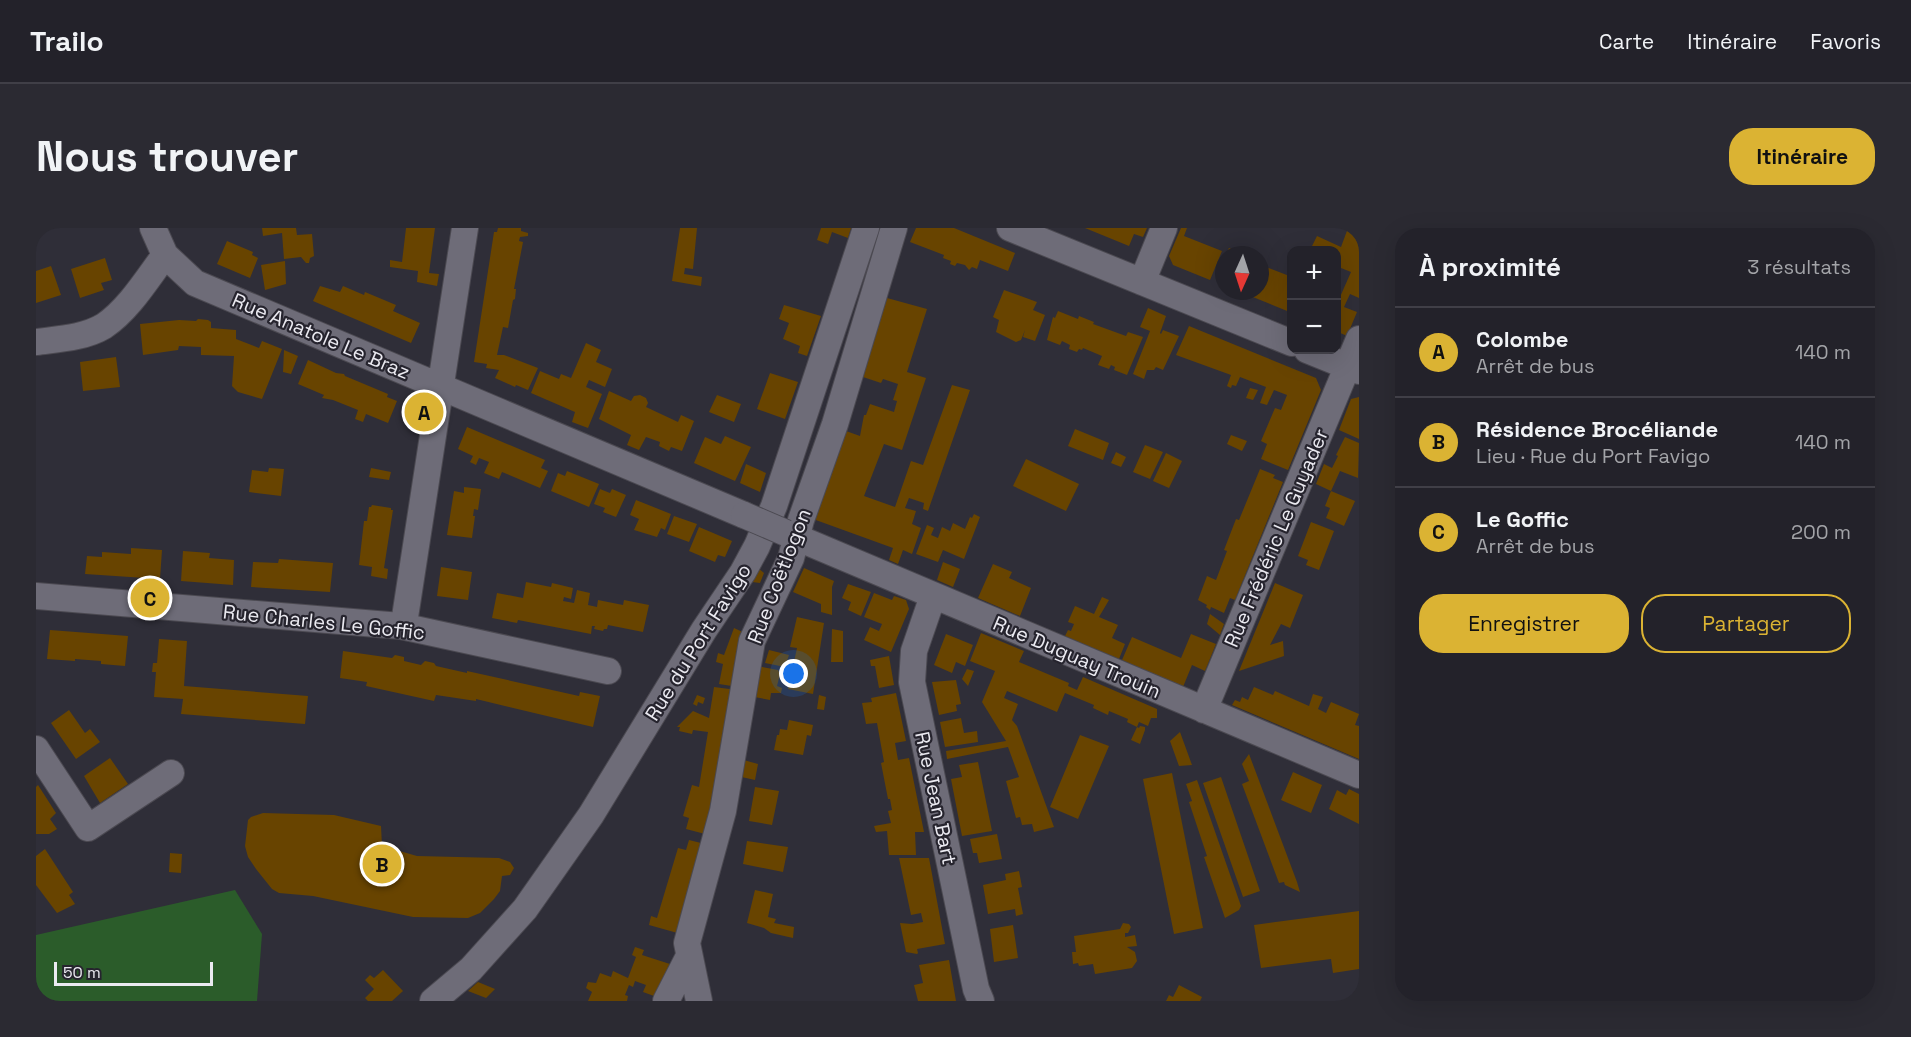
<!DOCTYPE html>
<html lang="fr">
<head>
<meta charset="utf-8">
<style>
  :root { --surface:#23222a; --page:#2b2a32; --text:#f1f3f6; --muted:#a3a4a8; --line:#403f47; --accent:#dbb333 }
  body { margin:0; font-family:"Space Grotesk",sans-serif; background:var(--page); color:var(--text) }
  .controls { position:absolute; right:18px; top:18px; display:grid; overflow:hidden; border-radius:12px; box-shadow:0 6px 24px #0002 }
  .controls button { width:54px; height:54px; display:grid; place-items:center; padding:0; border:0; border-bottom:2px solid var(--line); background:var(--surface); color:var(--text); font:30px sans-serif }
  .compass { position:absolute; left:1179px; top:18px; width:54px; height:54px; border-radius:50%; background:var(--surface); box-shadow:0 6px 24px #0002; rotate:183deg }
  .scale { position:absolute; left:18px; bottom:15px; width:159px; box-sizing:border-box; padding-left:6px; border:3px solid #ebeaf1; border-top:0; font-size:16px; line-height:21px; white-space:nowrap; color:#ebeaf1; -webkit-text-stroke:4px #26242e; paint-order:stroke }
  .you { position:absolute; left:758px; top:446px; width:21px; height:21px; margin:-15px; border:4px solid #fff; border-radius:50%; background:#1a73e8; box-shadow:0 0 0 9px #1a73e833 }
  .badge { display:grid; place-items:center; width:39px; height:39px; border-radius:50%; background:var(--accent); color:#111; font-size:20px; font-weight:700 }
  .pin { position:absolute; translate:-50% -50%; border:3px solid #fff; box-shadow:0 2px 6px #0006 }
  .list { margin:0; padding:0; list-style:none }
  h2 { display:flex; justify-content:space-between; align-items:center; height:78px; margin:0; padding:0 24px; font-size:26px }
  h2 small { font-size:20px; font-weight:400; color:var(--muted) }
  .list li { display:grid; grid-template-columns:39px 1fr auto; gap:18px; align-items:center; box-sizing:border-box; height:90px; padding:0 24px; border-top:2px solid var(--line) }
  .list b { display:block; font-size:22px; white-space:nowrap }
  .list p { margin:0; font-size:20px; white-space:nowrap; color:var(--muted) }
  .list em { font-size:20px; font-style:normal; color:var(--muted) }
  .actions { display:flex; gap:12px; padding:18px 24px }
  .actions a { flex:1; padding:14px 0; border:2px solid var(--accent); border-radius:24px; text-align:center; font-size:21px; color:var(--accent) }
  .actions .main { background:var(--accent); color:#111 }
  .map { position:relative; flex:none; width:1323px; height:773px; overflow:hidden; border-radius:24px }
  header { display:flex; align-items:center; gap:36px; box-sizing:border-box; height:84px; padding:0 30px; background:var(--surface); border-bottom:2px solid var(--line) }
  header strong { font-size:28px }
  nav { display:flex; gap:33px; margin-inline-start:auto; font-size:21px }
  .intro { display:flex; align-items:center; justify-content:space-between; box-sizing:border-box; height:144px; padding:0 36px }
  h1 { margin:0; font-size:42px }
  .button { padding:15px 27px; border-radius:24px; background:var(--accent); color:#111; font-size:21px; font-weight:700 }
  main { display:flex; gap:36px; padding:0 36px }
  aside { flex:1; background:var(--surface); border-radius:24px; box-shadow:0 6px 24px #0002 }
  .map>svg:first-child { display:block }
  .green { fill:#2b5c2a }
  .building { fill:#684400 }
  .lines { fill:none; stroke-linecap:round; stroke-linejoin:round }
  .minor-casing { stroke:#4b4951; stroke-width:28 }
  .minor { stroke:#6e6c78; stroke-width:26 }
  .minor-bridge-casing { stroke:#4b4951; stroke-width:28; stroke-linecap:butt }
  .minor-bridge { stroke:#6e6c78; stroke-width:26 }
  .labels { text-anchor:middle; stroke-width:4.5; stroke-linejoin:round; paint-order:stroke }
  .street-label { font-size:20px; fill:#ebeaf1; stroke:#26242e }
</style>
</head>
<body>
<header>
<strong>Trailo</strong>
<nav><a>Carte</a><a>Itinéraire</a><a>Favoris</a></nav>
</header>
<div class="intro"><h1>Nous trouver</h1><a class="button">Itinéraire</a></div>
<main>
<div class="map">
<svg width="1323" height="773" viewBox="0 0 1323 773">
  <rect width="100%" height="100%" fill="#2f2e38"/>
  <path class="green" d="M199 662 226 706 221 773H0V707Z"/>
  <path class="building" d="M226 0H260L261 7 276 6 278 28 274 30 273 35H270L265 29 248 31 246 5 227 8Z
    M370 0H399L393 45 403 46 401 58 381 54 382 43 354 39V32L366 34Z
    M462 0H485V3L492 5V8L484 9 483 13 487 14 478 61H480L479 71 477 72 472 100 467 99 461 127H468L502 140 492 162 480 157 479 159 459 150 463 142 450 140 451 136 438 134 458 4H461Z
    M644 0H661L657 41 649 40 648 46 666 49 665 58 636 53Z
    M785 0H815L812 10 796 4 792 16 781 12Z
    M880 0H918L979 25 972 43 944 32 941 41 936 39 933 42 929 37 921 35 919 38 914 36 915 33 907 30 908 27 874 14Z
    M1049 0H1111L1107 9 1098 6 1093 18Z
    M1145 0H1151L1148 8 1186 23 1174 52 1137 37 1133 28Z
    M1312 0H1323V70L1314 66 1308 79 1321 84 1311 108 1300 103V67L1304 69 1315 44 1300 38V22H1274L1281 8 1305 19Z
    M191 13 217 24 216 27 222 30 214 50 181 36Z
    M1193 20 1203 24 1204 22 1215 27H1189Z
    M1188 29V49L1180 45Z
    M69 30 76 52 65 55 68 62 44 70 35 41Z
    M1224 32 1227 33 1225 37 1256 49V85L1202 63H1224Z
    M249 33 250 56 229 62 225 37Z
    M15 38 25 67 0 75V43Z
    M284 58 304 64 307 58 328 67 329 64 360 77 357 83 384 95 375 115 277 73Z
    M968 62 1001 74 997 82 1009 87 999 113 987 109 989 102 985 112 980 114 960 104 963 92 957 89Z
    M851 70 891 81 871 144 890 150 866 222 848 216 828 268 859 279 875 233 887 237 916 157 934 162 892 283 887 281 888 275 873 270 869 280 880 283 876 296 885 300 876 326 867 322 862 336 853 332 857 320 777 291 810 203 824 208 828 187H830L834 176 858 184 861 173 857 172 862 156 847 151 845 155 827 149Z
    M748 77 785 88 771 128 762 125 764 118 747 111 753 95 743 91Z
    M1112 80 1130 88 1124 105 1125 106 1127 102 1143 108 1127 142 1120 139 1118 142H1111L1108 151 1097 146 1114 103 1104 99Z
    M1022 83 1042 91 1043 88 1058 94 1057 96 1090 108 1092 104 1107 109 1091 147 1078 142 1079 139 1075 137 1073 141 1062 137 1066 128 1047 120 1046 122 1043 121 1041 124 1033 121 1034 117 1026 113 1024 117 1011 112 1017 89 1019 90Z
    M162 91 172 92 175 94V100L200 102V111L223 120 226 113 246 121 226 171 202 164 196 158 198 128 165 127V119L143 118 142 122 107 127 104 96 143 92 160 93Z
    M1153 98 1280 150 1285 162 1252 242 1225 231 1231 216 1225 213 1239 180 1245 182 1251 167 1238 162 1231 177 1224 175 1230 159 1204 149 1200 158 1196 157 1195 160 1191 158 1195 147 1140 127Z
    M550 115 565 122 560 134 576 141 569 159 553 152 550 159 566 166 552 200 536 194 539 184 495 165 504 143 523 151 525 146 535 150Z
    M248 122 262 128 255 146 247 144Z
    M80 129 84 159 47 163 44 134Z
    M272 132 300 145 308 146 309 148 352 166 351 169 361 173 352 195 330 186 327 194 319 191 322 182 297 172 286 170 288 167 262 156Z
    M734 145 762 154 749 191 721 181Z
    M1214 160 1222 162 1217 172 1210 170Z
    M573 163 595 173 598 168 604 167 610 170 612 175 610 179 642 194 645 187 658 193 646 223 635 219 633 223 623 218 624 214 610 209 603 222 591 217 595 207 563 191Z
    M681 167 705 176 698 194 673 184Z
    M1323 169V211L1303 202 1315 171Z
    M431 199 509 232 505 240 512 243 504 260 466 244 463 251 448 245 453 234 443 230 440 237 434 234 437 228 422 221Z
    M1039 201 1073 215 1067 232 1032 218Z
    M1195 207 1211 213 1206 223 1191 216Z
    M689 208 715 219 699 253 658 235 669 209 685 216Z
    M1309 209 1323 215 1322 250 1304 243 1295 263 1280 256 1288 236 1296 240 1302 228 1300 227Z
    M1109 217 1127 224 1114 251 1097 244Z
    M1080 224 1090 229 1085 239 1075 235Z
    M1130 225 1146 233 1133 260 1117 253Z
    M990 231 1043 256 1030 283 977 258Z
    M710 236 730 245 724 264 704 255Z
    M233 240 248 241 245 268 213 264 216 242 232 244Z
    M335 240 355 244 353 252 333 249Z
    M1224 241 1239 247 1237 250 1247 254 1199 372 1194 370 1188 385 1175 379 1174 382 1170 379 1171 377 1162 372 1171 348 1180 352 1191 323 1188 322 1200 291 1203 292Z
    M531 243 563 256 553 279 515 263 522 245 529 248Z
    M428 259 445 261 442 282 438 281 437 288H439L436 310 411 307 418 263 428 265Z
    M564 261 574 265 576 261 590 267 580 289 567 284 569 280 558 276Z
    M1295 263 1319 273 1308 298 1290 290 1294 280 1289 278Z
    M600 272 635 286 629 302 625 300 621 309 598 302 603 291 594 287Z
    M336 277 355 280V282H357L348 340 352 341 351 351 335 348 336 339 323 337 328 293H331L333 279H335Z
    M938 286 944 289 928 331 907 322 902 334 880 326 891 297 898 300 895 307 902 310 906 299 914 303 917 295 929 301 934 289 936 290Z
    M638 288 661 296 653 314 631 306Z
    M1275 294 1298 303 1283 342 1270 337 1272 332 1262 328Z
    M663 299 696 313 689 329 682 327 679 334 653 323Z
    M95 320 126 322 124 351 49 346 51 328 66 329V324L95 326Z
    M147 323 174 325 173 330 198 332 197 357 145 353Z
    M243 331 297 335 294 364 215 359 217 334 242 335Z
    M907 334 924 341 917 359 901 352Z
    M957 336 976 344 973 350 995 360 984 388 942 370Z
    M405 339 436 344 432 372 401 368Z
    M722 340 728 345 724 355 716 354Z
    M768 340 798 353 796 359V387L785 384V376L757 364Z
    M490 354 515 359 516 355 537 360 535 371 528 369 527 373 538 375 541 362 554 365 552 377 561 379 562 372 587 377 588 372 613 377 607 404 572 397 571 401H568L567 403 558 401 559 398H556L555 406 482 392 481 395 456 390 461 365 487 370Z
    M1239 355 1267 367 1254 400 1245 396 1234 417 1247 413 1248 428 1203 443Z
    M812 356 835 364 825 388 812 382 815 374 806 370Z
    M838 365 856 372 858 368 870 372 873 381 855 424 828 412 834 399 843 403 846 396 828 389Z
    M1066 369 1073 372 1063 389 1082 397 1076 410 1089 416 1083 431 1029 408 1032 402 1035 403 1038 396 1032 394 1039 378 1058 386Z
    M1174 386 1188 396 1184 407 1171 396Z
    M761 389 788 395 777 466 752 461 761 420 754 419Z
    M698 400 711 406 702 459 683 456 687 436 680 434 682 425 688 427Z
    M796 401 807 403V434H795Z
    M14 402 92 408 89 438 65 436V433L39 431V433L11 431Z
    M945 405 988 423 983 434 1033 455 1032 458 1041 462 1047 449 1121 481V490H1115L1112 498 1103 494 1101 499 1091 494 1092 491 1073 483 1072 487 1057 480 1058 477 1029 465 1021 484 971 463 968 470 982 476 976 492 981 498 1018 599 998 604 996 596 986 597 984 589 980 590 970 553 983 549 972 519 911 531 910 523 970 513 946 474 959 443 934 433Z
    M910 406 937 417 929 438 920 434 916 445 898 437Z
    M1155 406 1180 416 1169 443 1156 437 1147 459 1086 432 1096 409 1145 430Z
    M123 411 151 413 148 458 272 468 269 496 145 486 147 471 118 469 120 444H116L117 435H121Z
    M733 422 753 427 749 439 729 435Z
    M307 423 356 430 359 427 368 429V433L385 437 389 433 398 435 400 438 431 445V443L543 468 544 464 564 468 557 499 440 471V473L400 467 398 473 330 458 331 454 304 450Z
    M853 428 858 457 843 460 839 438H835L834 432Z
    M721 438 742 442 744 446 741 458 746 460 745 465H735L734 472 713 468Z
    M931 441 938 443 932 458 926 451Z
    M920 452 925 476 920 477 921 483 903 487 896 454Z
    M678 459 701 462 669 606 650 601 653 590 647 588 656 557 663 559 672 504 657 502 656 506 643 503 644 499H641L657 483 673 490Z
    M1218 459 1237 467 1239 463 1273 478 1277 466 1287 469 1282 481 1290 485 1295 474 1323 486 1319 497 1323 498V531L1196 477 1199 472 1204 474 1206 469 1212 472Z
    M860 465 870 513 859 515 862 532 873 530 888 604H879L880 627H853L851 603 840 604 838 598 855 595 852 583 856 582 854 571H852L845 535 848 534 841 495 830 496 826 475 836 474 835 470Z
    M661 467 669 470 667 476 662 474 661 478 657 476Z
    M783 467 790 469 788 482 781 481Z
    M33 482 49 505 54 501 64 514 40 531 15 495Z
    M925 490 928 505 941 503 942 514 909 519 904 494Z
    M753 492 777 497 775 508 771 507 767 527 738 522 741 507H743L744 501 751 502Z
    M1104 498 1109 499V502L1104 516 1095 512 1101 499 1103 500Z
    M1144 504 1156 537 1143 538 1134 513Z
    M1044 507 1073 518 1042 591 1014 579Z
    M1213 526 1261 654 1264 664 1249 657 1248 654 1243 655 1206 556 1213 553 1206 536Z
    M74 530 92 556 64 575 48 548Z
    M704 531 722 536 719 552 701 548Z
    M942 534 956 603 926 608 915 551 926 549 923 537Z
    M1257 544 1286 557 1275 585 1245 572Z
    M1136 545 1167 700 1138 706 1107 551Z
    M1185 549 1224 663 1207 669 1167 555Z
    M1161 552 1205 678 1203 682 1189 690 1168 629 1171 628 1153 574 1156 573 1150 556Z
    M2 557 20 585 14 591 21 601 13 606H0V559Z
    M719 559 743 563 736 597 713 593Z
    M1313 561 1323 566V596L1293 581 1301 562 1310 567Z
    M227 585 298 587 345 598 346 618 381 628 463 630 474 634 478 640 474 647 466 648 464 663 458 671 444 685 432 690 377 689 277 668 243 665 236 661 220 641 212 629 209 618 212 592 215 589Z
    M961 606 966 631 943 635 941 625H937L934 611Z
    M653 612 669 616 645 706 613 697 615 688 621 690 642 620 650 622Z
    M711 613 752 619 747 644 707 636Z
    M9 621 37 664 33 667 39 676 21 685 0 657V628Z
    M134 625 146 626 145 645 133 644Z
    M863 630H893L909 716 881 721 882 725 881 726 870 724 864 695 876 696 887 694 885 685 875 687Z
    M983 643 986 659 982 660 987 686 980 688 979 681 952 686 947 657 970 652 969 646Z
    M719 662 737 666 732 689 740 691 738 695 758 699 757 710 735 705 728 700 711 695Z
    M1323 683V741L1297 745 1295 731 1225 740 1218 697Z
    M1087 695 1093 696 1095 699 1092 705H1089V709L1099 707 1101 718 1091 719 1099 724 1101 733 1096 740 1059 746 1057 736 1043 738 1042 735 1037 736 1036 724H1040L1038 708 1084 701Z
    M977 697 982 730 958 734 954 701Z
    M599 719 608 722 606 727 637 737 627 764 621 761 618 768 607 764 610 757 599 753 597 759 593 757 589 767 592 768 591 773H552L556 764 550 760 552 754 560 755 564 745 575 749 577 743 592 750 600 729 596 727Z
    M913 732 920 773H882L878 757 887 755 883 737Z
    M347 742 367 763 356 773H332L329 770 338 761 329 752 334 747 338 750Z
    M442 754 459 761 450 770 432 763Z
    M1143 757 1166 769 1164 773H1130L1133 767 1137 769Z"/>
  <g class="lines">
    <defs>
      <path id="minor" d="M117 0 129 27 159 55 708 287
        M974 0 1256 115
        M1106 54 1128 0
        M0 114C22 111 48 110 68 98 93 81 111 51 129 27
        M1271 122 1323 143
        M750 305 1323 547
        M0 368 365 398 572 443
        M897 368 878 423 876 454 940 761 945 773
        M365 398 369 389 429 0
        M1168 482 1323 111
        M0 521 52 600 135 545
        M397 773 435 741 489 681 555 587 668 402 707 344 721 318 738 278 830 0
        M630 773 653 728
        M663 773 651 715 687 583 716 413 755 330 765 292 799 196 858 0"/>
    </defs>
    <use href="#minor" class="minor-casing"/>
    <use href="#minor" class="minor"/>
    <defs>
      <path id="minor-bridge" d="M708 287 750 305"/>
    </defs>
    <use href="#minor-bridge" class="minor-bridge-casing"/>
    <use href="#minor-bridge" class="minor-bridge"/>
  </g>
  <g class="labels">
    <g class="street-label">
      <text transform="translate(285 108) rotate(23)" y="7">Rue Anatole Le Braz</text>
      <text transform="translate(1240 310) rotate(-67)" y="7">Rue Frédéric Le Guyader</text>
      <text transform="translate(743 348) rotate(-69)" y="7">Rue Coëtlogon</text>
      <text transform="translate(288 394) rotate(6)" y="7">Rue Charles Le Goffic</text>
      <text transform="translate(662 414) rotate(-58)" y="7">Rue du Port Favigo</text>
      <text transform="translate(1041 429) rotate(23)" y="7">Rue Duguay Trouin</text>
      <text transform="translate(900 570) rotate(78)" y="7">Rue Jean Bart</text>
    </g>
  </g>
</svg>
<div class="controls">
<button>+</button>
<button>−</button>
</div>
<svg class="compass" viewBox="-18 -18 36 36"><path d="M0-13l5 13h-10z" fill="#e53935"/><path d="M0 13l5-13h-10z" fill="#a3a4a8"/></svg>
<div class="scale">50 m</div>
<div class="you"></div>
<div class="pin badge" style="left:388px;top:184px">A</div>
<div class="pin badge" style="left:346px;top:636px">B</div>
<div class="pin badge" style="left:114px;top:370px">C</div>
</div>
<aside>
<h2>À proximité<small>3 résultats</small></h2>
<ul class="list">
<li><span class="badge">A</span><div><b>Colombe</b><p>Arrêt de bus</p></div><em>140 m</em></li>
<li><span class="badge">B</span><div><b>Résidence Brocéliande</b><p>Lieu · Rue du Port Favigo</p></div><em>140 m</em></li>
<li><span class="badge">C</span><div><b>Le Goffic</b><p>Arrêt de bus</p></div><em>200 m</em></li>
</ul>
<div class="actions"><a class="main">Enregistrer</a><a>Partager</a></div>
</aside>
</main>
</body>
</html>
